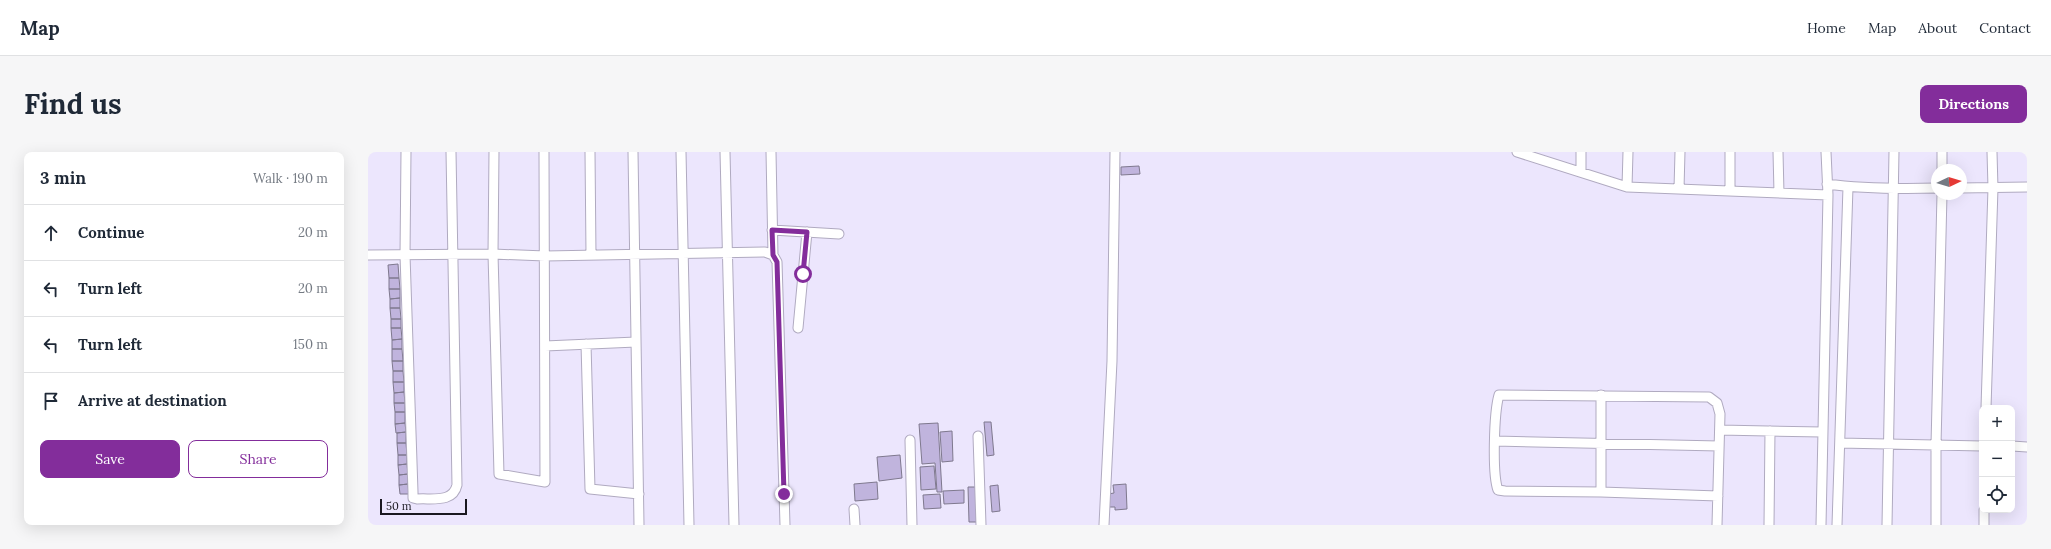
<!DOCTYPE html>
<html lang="en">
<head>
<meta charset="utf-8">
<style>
  :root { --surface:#fff; --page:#f6f6f7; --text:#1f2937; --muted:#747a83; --line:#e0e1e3; --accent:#832d9b }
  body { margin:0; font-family:Lora,serif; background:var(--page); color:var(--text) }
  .controls { position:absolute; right:12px; bottom:12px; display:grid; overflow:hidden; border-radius:8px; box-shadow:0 4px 16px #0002 }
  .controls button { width:36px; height:36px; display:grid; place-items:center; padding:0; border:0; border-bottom:1px solid var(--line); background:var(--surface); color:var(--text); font:20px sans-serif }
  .compass { position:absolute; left:1563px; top:12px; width:36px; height:36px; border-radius:50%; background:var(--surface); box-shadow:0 4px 16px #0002; rotate:86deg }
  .scale { position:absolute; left:12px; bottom:10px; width:87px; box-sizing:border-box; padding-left:4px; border:2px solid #1a1820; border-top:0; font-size:11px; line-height:14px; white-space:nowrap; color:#1a1820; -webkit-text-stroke:3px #ece6fd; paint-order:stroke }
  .stop { position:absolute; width:12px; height:12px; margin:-9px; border:3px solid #832d9b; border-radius:50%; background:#fff }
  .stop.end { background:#832d9b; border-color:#fff; box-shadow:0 1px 4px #0008 }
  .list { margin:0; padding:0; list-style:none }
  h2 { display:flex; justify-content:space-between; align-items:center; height:52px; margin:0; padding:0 16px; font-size:17px }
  h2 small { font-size:13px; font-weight:400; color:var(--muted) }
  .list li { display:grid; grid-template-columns:26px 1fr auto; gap:12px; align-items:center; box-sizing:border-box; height:56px; padding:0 16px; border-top:1px solid var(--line) }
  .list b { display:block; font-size:15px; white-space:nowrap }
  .list em { font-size:13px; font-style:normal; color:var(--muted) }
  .actions { display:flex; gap:8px; padding:12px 16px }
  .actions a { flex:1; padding:9px 0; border:1px solid var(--accent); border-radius:8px; text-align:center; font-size:14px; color:var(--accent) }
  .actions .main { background:var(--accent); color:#fff }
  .icon { flex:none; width:22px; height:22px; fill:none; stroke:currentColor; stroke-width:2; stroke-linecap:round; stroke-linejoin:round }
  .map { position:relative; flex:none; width:1659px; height:373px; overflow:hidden; border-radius:8px }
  header { display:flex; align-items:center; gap:24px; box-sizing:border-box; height:56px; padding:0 20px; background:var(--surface); border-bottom:1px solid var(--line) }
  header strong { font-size:19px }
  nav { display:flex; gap:22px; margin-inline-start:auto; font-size:14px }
  .intro { display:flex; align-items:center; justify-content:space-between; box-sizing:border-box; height:96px; padding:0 24px }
  h1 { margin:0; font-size:28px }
  .button { padding:10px 18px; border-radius:8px; background:var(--accent); color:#fff; font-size:14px; font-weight:700 }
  main { display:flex; gap:24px; padding:0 24px }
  aside { flex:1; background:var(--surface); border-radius:8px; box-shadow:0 4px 16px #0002 }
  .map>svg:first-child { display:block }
  .building { fill:#c0b4dd; stroke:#7f798e }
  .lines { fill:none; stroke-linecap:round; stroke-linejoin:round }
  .minor-casing { stroke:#b0aac0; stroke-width:11 }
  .minor { stroke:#fff; stroke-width:9 }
  .route { stroke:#832d9b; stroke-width:5 }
</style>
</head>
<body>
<header>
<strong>Map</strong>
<nav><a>Home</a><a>Map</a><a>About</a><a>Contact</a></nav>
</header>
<div class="intro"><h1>Find us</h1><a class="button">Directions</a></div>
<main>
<aside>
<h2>3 min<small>Walk · 190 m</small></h2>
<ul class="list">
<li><svg class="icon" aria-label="ahead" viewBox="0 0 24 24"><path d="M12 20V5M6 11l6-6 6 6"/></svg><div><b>Continue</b></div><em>20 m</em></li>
<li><svg class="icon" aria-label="left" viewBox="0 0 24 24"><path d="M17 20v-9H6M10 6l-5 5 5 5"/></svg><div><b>Turn left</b></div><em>20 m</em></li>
<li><svg class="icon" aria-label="left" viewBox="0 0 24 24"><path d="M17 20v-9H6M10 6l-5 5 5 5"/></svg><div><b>Turn left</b></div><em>150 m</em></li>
<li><svg class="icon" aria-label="arrive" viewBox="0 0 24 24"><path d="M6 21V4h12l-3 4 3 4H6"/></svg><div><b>Arrive at destination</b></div></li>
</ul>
<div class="actions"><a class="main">Save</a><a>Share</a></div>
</aside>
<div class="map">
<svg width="1659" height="373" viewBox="0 0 1659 373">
  <rect width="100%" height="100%" fill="#ece6fd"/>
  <path class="building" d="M771 14 772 22 753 23V15Z
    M30 112 31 126H21L20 113Z
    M21 126H31L32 137H21Z
    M21 137H32V146L22 147Z
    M32 146V156H22V147Z
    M22 156H32L33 167H23Z
    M23 167H33V176H23Z
    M23 176H33L34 187 24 188Z
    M34 187V197H24V188Z
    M24 197H34L35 209H24Z
    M24 209H35V219H25Z
    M25 219H35L36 230H25Z
    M25 230H36V240L26 241Z
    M36 240 37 251H26V241Z
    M26 251H37V260H27Z
    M27 260H37V271L27 272Z
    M616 270H623L626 303 619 304Z
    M37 271 38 280 28 281 27 272Z
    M570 271 574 340H569L567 311 554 312 551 272Z
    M584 279 585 309 574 310 572 280Z
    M38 280V291H29V281Z
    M29 291H38L39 303H30Z
    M30 303H39V312L30 313Z
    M532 303 534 326 511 329 509 305Z
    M39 312 40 322 31 323 30 313Z
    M566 314 568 337 553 338 552 315Z
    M40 322V332L31 333V323Z
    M509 330 510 347 487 349 486 332Z
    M40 332 41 342H32L31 333Z
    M758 332 759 357 747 358V355H741L740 342 746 341 745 333Z
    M630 333 632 359 624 360 622 334Z
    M600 335H610V370H601Z
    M596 338V351L576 352 575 339Z
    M572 342 573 356 556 357 555 343Z"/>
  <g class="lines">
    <defs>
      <path id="minor" d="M38 0 37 103 45 340V346L49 347C65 346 85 351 89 333L83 0
        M126 0 125 102 131 322 177 330 176 0
        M222 0 223 102
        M265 0 271 373
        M313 0 321 373
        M357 0 366 373
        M403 0 405 103
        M1149 0 1259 35 1460 43
        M1362 0V39
        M1410 0 1411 41
        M1574 0V18
        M1213 20V0
        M1459 32C1496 37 1532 37 1569 36
        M1259 35 1260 0
        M1593 36 1659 35
        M1311 37 1312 0
        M404 78 471 82
        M0 103 125 102 177 104 397 100 405 103 409 110 417 373
        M430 176 439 80
        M218 192 222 337 271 342
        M177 194 268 190
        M1233 243V340
        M1618 256 1625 36 1624 0
        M1352 278 1454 280
        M610 284 613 373
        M542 288 544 373
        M1127 289 1351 294
        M1472 291 1614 294
        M1644 294 1659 295
        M486 357 487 373
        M736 373 744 209 747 0
        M1349 373 1352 262 1349 251 1341 245 1131 243C1126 260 1124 322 1130 338L1137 339 1233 340 1350 344
        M1401 373 1402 279
        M1453 373 1460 43 1458 0
        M1469 373 1480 35
        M1519 373 1526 0
        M1568 373V293L1574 42
        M1616 373V358"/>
    </defs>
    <use href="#minor" class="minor-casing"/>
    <use href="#minor" class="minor"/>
  </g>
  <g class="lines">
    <path class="route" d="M416 342 409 110 405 103 404 78 439 80 435 122"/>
  </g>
</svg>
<div class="controls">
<button>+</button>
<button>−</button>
<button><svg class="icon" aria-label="locate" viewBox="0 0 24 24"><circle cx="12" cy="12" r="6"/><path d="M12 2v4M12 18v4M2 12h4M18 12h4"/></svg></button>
</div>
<svg class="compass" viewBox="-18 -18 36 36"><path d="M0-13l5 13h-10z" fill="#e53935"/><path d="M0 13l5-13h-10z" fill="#747a83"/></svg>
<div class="scale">50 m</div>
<div class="stop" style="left:435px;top:122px"></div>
<div class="stop end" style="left:416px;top:342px"></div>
</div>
</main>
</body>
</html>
